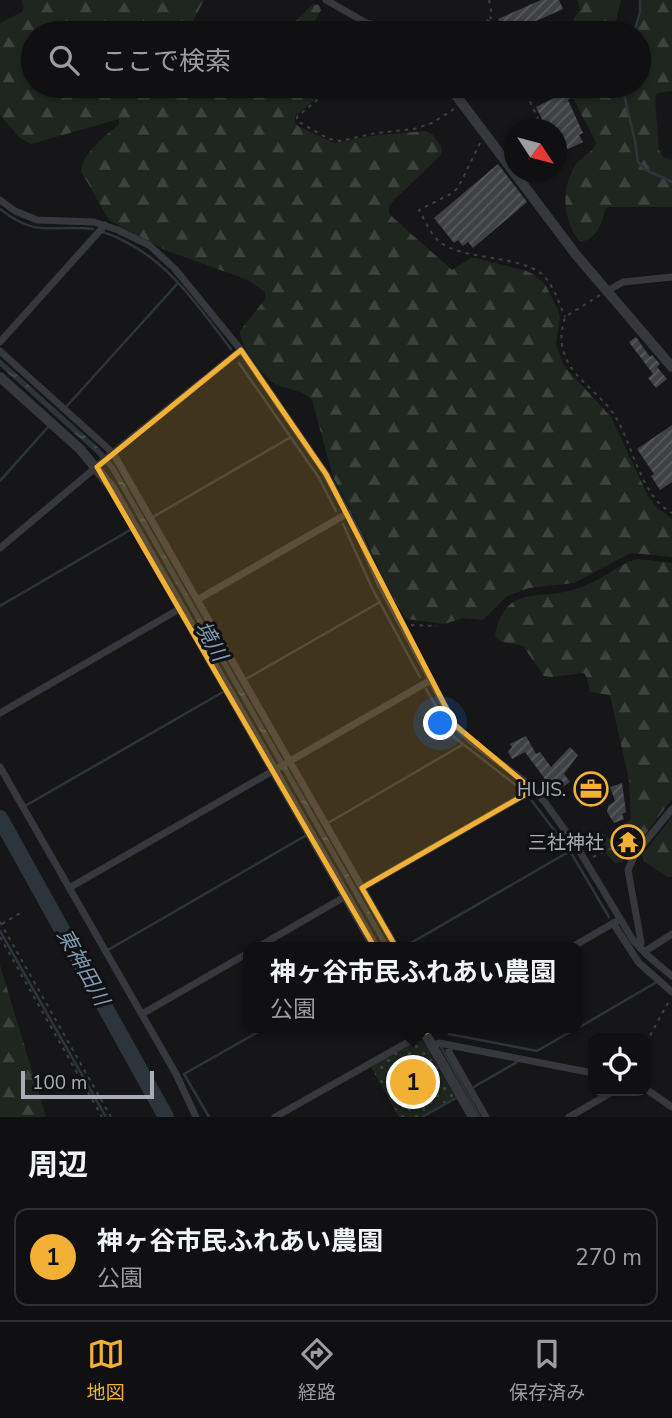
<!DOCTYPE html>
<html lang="ja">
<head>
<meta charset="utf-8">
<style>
  :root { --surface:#101012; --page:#19191b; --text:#f1f3f6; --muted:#9c9d9f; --line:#303032; --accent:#f2b134 }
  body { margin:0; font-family:"Nunito Sans","Noto Sans JP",sans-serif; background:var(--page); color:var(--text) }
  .controls { position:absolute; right:21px; bottom:21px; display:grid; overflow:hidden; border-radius:14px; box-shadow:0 2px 5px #0004 }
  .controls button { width:63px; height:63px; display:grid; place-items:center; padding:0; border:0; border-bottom:2px solid var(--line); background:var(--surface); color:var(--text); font:35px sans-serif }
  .compass { position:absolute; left:504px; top:119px; width:63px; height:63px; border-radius:50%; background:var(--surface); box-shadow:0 2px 5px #0004; rotate:126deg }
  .scale { position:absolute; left:21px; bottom:18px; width:133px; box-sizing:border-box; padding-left:7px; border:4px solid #a8adb8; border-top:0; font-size:19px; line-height:24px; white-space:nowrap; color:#a8adb8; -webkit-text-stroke:5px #111113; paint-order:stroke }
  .you { position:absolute; left:441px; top:724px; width:24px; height:24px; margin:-18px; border:5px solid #fff; border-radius:50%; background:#1a73e8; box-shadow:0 0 0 10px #1a73e833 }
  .badge { display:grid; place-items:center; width:46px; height:46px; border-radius:50%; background:var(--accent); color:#111; font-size:23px; font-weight:700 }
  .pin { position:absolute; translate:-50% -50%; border:4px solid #fff; box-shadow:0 2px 7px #0006 }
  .popup { position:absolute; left:243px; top:942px; width:340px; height:91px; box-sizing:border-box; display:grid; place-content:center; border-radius:14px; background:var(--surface); filter:drop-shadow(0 2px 5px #0005); font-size:23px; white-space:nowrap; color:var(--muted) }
  .popup b { font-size:26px; color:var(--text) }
  .popup::after { content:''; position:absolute; left:50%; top:100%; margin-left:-14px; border:14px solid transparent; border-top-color:var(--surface) }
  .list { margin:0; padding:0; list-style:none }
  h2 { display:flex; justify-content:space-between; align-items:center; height:91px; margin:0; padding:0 28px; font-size:30px }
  h2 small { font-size:23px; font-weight:400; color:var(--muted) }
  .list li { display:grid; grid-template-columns:46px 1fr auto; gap:21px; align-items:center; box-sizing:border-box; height:98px; margin:0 14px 14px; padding:0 14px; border:2px solid var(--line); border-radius:14px }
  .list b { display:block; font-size:26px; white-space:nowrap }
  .list p { margin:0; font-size:23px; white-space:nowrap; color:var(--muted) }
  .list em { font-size:23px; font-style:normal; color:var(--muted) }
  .icon { flex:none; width:38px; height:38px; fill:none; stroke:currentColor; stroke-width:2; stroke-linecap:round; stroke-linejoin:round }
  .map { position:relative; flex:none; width:672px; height:1117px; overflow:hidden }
  .search { position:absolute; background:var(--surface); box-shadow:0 2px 5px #0004; left:21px; right:21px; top:21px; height:77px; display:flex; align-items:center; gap:18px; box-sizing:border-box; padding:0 24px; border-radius:38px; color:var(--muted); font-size:26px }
  .sheet { height:203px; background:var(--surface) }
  nav { display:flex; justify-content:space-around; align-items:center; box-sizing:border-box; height:98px; border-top:2px solid var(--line); background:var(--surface); font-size:19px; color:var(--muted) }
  nav a { display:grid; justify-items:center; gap:4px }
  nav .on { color:var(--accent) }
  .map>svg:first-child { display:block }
  .grass { fill:url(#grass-dots) }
  .forest { fill:url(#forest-firs) }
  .water { fill:url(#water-ripples) }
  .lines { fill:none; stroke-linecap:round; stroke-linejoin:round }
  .stream { stroke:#2c353c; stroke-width:2.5 }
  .river { stroke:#2c353c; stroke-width:16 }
  .building { fill:url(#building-hatch) }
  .path { stroke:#3d3f44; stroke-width:2; stroke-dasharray:3.5 5; stroke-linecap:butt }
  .minor { stroke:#37383d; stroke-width:7 }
  .tertiary { stroke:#37383d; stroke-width:10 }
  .marked { fill:#f2b134; fill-opacity:0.2; stroke:#f2b134; stroke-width:5; stroke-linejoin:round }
  .labels { text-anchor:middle; stroke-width:6; stroke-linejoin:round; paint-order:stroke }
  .poi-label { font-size:19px; fill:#a8adb8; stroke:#111113; text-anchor:end }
  .water-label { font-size:21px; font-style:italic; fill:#7f9bb3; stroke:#111113 }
</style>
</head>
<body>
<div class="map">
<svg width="672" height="1117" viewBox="0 0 672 1117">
  <defs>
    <pattern id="grass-dots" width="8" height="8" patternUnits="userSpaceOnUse" patternTransform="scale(1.75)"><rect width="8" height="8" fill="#1e261f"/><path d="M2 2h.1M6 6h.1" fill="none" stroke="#3c433d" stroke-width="1.8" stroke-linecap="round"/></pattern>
    <pattern id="forest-firs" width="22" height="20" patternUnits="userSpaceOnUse" patternTransform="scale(1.75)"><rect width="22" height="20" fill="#1e261f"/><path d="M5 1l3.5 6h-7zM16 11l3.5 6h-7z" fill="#3c433d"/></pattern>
    <pattern id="water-ripples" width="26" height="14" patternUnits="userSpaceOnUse" patternTransform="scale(1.75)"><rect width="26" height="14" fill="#2c353c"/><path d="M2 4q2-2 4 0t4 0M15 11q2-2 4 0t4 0" fill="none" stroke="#485056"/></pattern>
    <pattern id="building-hatch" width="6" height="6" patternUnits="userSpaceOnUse" patternTransform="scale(1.75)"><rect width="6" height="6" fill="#404145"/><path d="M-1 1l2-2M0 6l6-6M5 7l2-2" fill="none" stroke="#595a5e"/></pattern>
  </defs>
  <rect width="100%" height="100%" fill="#161618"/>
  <path class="grass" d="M418 1040 423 1041 455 1097 419 1117H399L371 1067Z"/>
  <path class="forest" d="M21 0H204L192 23 201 33H33V86H325L322 94 295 116V122L298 126 334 143 377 135 426 131 433 135 441 146 442 154 394 200 389 206V214L452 270 471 258H476L526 271 533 274 545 284 558 310 560 317 556 344 564 366 611 417 648 496 658 509 672 518V557L631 553 574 583 529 588 507 596 483 620 462 618 445 624 406 619 384 582 366 539 333 477 312 400C303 390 289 390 277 385 264 379 239 345 240 331L265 299V292L248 280 165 250 109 220 81 171C84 151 105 137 119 124V119L31 144 20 138 0 115V23L22 12 24 7Z
    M577 0H621L613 33H573L574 18 580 10Z
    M641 0H672V91L657 93 655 98 659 150 663 157 672 160V207H609L605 209C603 223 596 240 580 242 562 219 560 187 577 163 583 156 593 152 596 143L571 94 569 86H639V33H635L641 12Z
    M313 4 319 5 321 10 308 33H283Z
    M639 559 672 563V799L644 836 639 838 624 832 621 827 631 819 629 780 610 695 590 692 587 678 584 673 552 677 544 676 523 646 502 642 495 636C504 583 540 601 576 589 595 583 613 570 630 561Z
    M672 817V877H667L644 861 642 855Z
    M597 830 626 851 627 854 622 863H615L593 841 591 837Z
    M0 965 46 1117H0Z"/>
  <path class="water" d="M0 359 100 449 115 467 390 947H384L110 469 96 453 0 366Z"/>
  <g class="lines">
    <path class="stream" d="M634 33 640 12V0
      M622 86 635 141 638 162 646 170 672 182
      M0 209C38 239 51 224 93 229
      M103 232C164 253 193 300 231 349
      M239 363 319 478 336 511
      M66 407 178 283
      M0 481 48 427
      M153 517 291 437
      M343 524 372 588 420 677
      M0 606 130 530
      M246 679 380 602
      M426 689 454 737 517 786
      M532 801 570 851 609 917
      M25 806 223 692
      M328 823 462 745
      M0 931 106 1117
      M404 947 570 851
      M108 950 305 836
      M578 1028 655 983
      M449 1034 537 1051 577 1028
      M441 1047 480 1117
      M472 1088 517 1062
      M209 1117 184 1074 265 1028
      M422 1117 456 1098"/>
    <path class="river" d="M0 818 166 1117"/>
  </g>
  <path class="building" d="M541 0H559L563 9 509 33H504L498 19Z
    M568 91 571 98 568 100 583 133 579 135 583 142 564 151 561 144 556 146V130H547L536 107Z
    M498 164 527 202 473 248 468 242 463 246 458 240 454 243 434 218Z
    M636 337 650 357 652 355 660 364 657 367 667 379 656 388 648 378 653 374 629 342Z
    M672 425V482L660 490 651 476 654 474 637 449Z
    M526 736 536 754 540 752 551 767 570 747 578 755 564 774 570 782 557 791 555 788 553 790 525 752 512 759 508 752 512 747 510 744Z
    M622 783 626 812 622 814 624 819 614 823 607 812 608 806 615 801 610 787Z"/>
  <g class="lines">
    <path class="path" d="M489 0 492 15 490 19
      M344 33 352 23
      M455 33 485 20 493 22 499 33
      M327 86 323 95 297 117V121L329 139 340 141 376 133 414 129 432 123 454 109
      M523 86 543 130
      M480 143 458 188 449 195 419 210C425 220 430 234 440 242 462 260 518 255 542 274 553 284 559 303 565 317
      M532 180 547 172
      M600 295 565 317C561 333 559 342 566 358 574 379 603 396 615 416 633 445 641 497 672 513
      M411 625 437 626
      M593 857 621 844
      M0 922 111 1117
      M2 924 22 912
      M0 937 102 1117
      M646 1043 670 999"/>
    <path class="minor" d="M326 0 370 25
      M0 200 15 211 37 220 94 222 118 230 149 245 175 269 241 350 326 474 359 535 380 584 455 725 471 741 523 780 544 801 577 847 633 940 647 955 672 976
      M607 291 623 282 672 277
      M0 342 105 225
      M0 351 113 453 396 947
      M0 548 113 453 241 350
      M197 600 348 513
      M0 713 181 608
      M0 767 176 1074 196 1117
      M69 888 431 680
      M362 888 533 790
      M613 923 639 963 672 992
      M258 947 346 896
      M572 947 617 921
      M640 948 641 942 628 870 635 854 672 809
      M644 952 672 934
      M142 1014 248 953
      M450 1045 449 1052 486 1117
      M432 1046 439 1043 593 1073
      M646 1089 672 1107
      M275 1117 433 1028
      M569 1117 614 1091"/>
    <path class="tertiary" d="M370 25 384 33
      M449 86 577 256 672 367
      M0 377 80 449 112 488 375 947
      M422 1028 473 1117"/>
  </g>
  <path class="marked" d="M241 350 326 474 455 725 533 790 362 888 440 1024 424 1033 97 467Z"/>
  <defs>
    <symbol id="office-ring" viewBox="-11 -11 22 22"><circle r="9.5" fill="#111113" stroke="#f2b134" stroke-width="1.5"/><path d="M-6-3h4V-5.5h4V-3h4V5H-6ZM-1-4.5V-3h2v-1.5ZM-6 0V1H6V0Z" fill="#f2b134"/></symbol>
    <symbol id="temple-ring" viewBox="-11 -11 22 22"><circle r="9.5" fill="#111113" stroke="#f2b134" stroke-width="1.5"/><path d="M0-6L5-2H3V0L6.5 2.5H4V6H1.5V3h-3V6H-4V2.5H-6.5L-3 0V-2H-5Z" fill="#f2b134"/></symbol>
  </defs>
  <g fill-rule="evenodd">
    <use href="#office-ring" x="572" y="770" width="38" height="38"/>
    <use href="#temple-ring" x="609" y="823" width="38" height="38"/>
  </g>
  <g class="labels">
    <g class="poi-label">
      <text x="566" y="796">HUIS.</text>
      <text x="604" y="849">三社神社</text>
    </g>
    <g class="water-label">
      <text transform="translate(211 641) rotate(60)" y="7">境川</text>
      <text transform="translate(83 967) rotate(61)" y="7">東神田川</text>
    </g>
  </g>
</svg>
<div class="controls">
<button><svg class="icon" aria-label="locate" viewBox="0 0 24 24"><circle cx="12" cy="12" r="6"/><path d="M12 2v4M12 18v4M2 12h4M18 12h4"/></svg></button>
</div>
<svg class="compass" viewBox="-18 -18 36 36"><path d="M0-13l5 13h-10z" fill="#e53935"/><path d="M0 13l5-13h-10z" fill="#9c9d9f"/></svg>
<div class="scale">100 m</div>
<div class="you"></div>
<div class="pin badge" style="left:413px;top:1082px">1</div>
<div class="popup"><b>神ヶ谷市民ふれあい農園</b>公園</div>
<div class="search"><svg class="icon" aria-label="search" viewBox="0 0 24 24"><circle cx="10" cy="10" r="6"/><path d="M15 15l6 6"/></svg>ここで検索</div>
</div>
<section class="sheet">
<h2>周辺<small></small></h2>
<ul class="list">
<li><span class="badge">1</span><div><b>神ヶ谷市民ふれあい農園</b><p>公園</p></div><em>270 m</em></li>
</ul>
</section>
<nav>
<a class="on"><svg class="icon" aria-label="map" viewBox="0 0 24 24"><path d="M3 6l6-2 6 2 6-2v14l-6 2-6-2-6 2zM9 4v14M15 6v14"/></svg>地図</a>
<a><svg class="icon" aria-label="directions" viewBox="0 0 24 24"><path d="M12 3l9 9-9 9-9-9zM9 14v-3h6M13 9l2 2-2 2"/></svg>経路</a>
<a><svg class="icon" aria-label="saved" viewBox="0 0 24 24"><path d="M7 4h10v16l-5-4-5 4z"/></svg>保存済み</a>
</nav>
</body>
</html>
